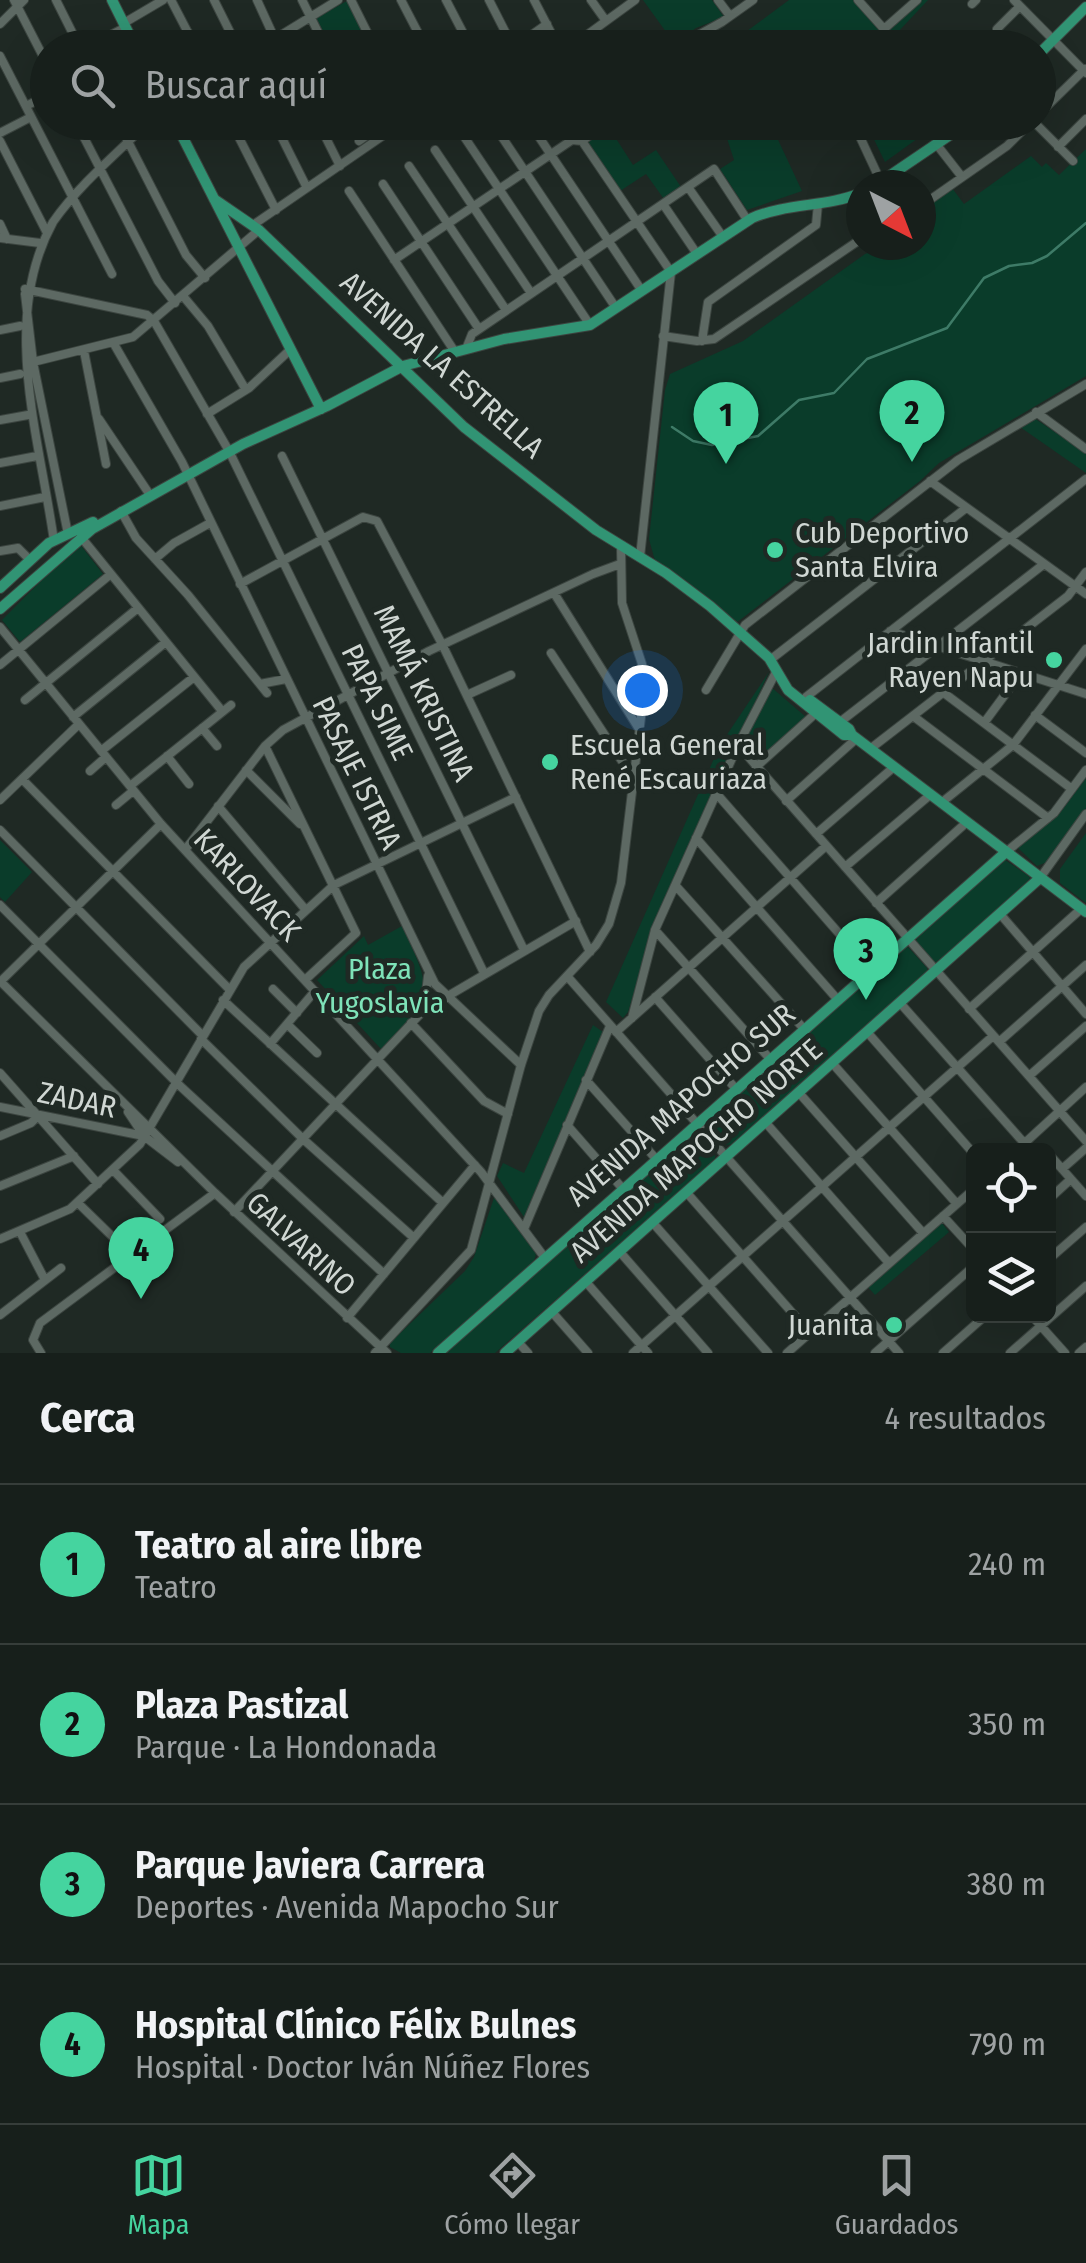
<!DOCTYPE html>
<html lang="es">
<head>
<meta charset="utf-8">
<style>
  :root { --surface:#171f1b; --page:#202724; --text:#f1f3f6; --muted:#9ea2a3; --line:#363d3a; --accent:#45d49f }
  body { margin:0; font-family:"Fira Sans Condensed",sans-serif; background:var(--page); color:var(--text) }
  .controls { position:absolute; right:30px; bottom:30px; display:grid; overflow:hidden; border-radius:15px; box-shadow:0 10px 40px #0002 }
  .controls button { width:90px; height:90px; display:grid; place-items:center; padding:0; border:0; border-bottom:2px solid var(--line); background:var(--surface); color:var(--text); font:50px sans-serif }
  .compass { position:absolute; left:846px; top:170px; width:90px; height:90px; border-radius:50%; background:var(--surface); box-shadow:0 10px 40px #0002; rotate:138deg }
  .you { position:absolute; left:642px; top:690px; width:35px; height:35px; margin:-25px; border:8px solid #fff; border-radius:50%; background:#1a73e8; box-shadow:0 0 0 15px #1a73e833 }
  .badge { display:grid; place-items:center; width:65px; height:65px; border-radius:50%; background:var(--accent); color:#111; font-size:32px; font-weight:700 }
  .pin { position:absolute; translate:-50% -82px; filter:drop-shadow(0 2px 5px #0008) }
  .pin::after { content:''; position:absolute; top:52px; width:35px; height:30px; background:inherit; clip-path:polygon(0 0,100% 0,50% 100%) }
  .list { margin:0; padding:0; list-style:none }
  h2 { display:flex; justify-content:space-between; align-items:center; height:130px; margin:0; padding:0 40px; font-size:42px }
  h2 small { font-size:32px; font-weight:400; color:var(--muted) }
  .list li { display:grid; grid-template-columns:65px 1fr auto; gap:30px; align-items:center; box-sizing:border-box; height:160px; padding:0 40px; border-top:2px solid var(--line) }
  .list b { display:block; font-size:38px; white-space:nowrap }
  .list p { margin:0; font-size:32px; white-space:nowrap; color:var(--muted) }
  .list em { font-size:32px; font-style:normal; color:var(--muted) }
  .icon { flex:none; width:55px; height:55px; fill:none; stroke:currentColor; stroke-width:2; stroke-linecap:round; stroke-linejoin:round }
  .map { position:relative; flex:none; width:1086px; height:1353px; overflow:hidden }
  .search { position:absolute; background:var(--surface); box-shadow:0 10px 40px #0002; left:30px; right:30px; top:30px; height:110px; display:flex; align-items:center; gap:25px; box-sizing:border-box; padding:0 35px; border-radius:55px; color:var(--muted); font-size:38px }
  .sheet { height:770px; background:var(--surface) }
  nav { display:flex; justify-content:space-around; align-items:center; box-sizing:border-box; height:140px; border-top:2px solid var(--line); background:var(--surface); font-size:28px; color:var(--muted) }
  nav a { display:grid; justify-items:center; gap:5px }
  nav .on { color:var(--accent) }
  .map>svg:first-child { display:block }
  .green { fill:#0a3c2a }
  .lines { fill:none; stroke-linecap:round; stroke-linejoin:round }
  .stream { stroke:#3e7b67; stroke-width:2.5 }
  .minor-casing { stroke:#3c4540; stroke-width:10 }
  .major-casing { stroke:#3c4540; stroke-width:12 }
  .minor { stroke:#5d6963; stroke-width:8 }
  .major { stroke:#319474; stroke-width:10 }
  .poi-dot { fill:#45d49f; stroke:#1f2924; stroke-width:4 }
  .labels { text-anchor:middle; stroke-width:10; stroke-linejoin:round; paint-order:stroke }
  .street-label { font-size:30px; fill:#d0d7d3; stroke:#1f2924 }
  .poi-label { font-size:30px; fill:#d0d7d3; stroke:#1f2924; text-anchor:start }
  .park-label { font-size:30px; fill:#7ee2b8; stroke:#1f2924 }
</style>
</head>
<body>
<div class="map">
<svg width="1086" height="1353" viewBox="0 0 1086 1353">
  <rect width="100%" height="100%" fill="#1f2924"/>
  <path class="green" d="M643 0H712L724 17 696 28 674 43Z
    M789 0H854L883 33 921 0H928L898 32 913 47 724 48Z
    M347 1 364 33 332 47 316 18Z
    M722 123H784L773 129 802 191 747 210 720 169 734 160Z
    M866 123H939L885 162Z
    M608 126 633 165 656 150 681 187 664 199 646 174 620 191 586 141Z
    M1086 149V376L939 463 920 481 736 623 655 561 649 539 665 390 670 374 743 341 865 254 878 249 877 245H921V209L952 188 964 204 1031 156 1042 167 1046 163 1059 175Z
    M1034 418 1086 453V473L1020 427Z
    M79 543 103 574 20 642 2 620Z
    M769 672 673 881 652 933 628 1012 623 1018 606 1002 720 745Z
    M771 687 806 717 757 761 742 746Z
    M1086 778V808L1047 862 1037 866 1018 848 1060 813Z
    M1086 833V903L1060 883V869Z
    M0 840 32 872 5 902 0 897Z
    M1005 860 1030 877 1028 883 939 963 933 962 916 942 918 934Z
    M402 926C435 995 432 995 382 1050L317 980 364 936 368 945Z
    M908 947 927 968V974L734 1144 726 1145 709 1127V1119L901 948Z
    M593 1025 603 1032 524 1217 497 1176 503 1163 524 1173Z
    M692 1135 698 1136 715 1155V1160L495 1353H442Z
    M495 1195 536 1254 534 1261 430 1353H401L390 1347V1343L465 1271 474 1257Z
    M941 1222 949 1232 875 1295 867 1286Z"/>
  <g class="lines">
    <path class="stream" d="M672 427 693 441 712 445 758 436 799 400 834 393 867 359 947 328 984 278 1009 266 1032 263 1047 256 1086 223"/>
    <defs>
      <path id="minor" d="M14 0 48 66
        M56 0 80 48
        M171 0 196 48
        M214 0 238 48
        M257 0 279 48
        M302 0 326 48
        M351 0 375 48
        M401 0 426 48
        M446 0 471 48
        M489 0 513 47
        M534 0 559 48
        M591 0 606 21
        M718 0 730 16
        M858 0 884 29 917 0
        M1014 0 1086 73
        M972 4 976 0
        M124 23 163 0
        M0 24 24 0
        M997 29 1020 6
        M615 47V48
        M86 48 126 27
        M162 48 188 32
        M260 48 338 0
        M513 48 547 24
        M569 48 635 0
        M675 48 722 22 753 0
        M0 56 112 274
        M26 106 48 95
        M1038 115 1085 69
        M76 122 158 281 175 303
        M118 122 186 255 205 278
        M231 122 276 210
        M274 122 307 188
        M318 122 340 166
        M492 122 616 308
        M529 122 642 291
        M566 122 577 139
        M853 122 881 182
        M1034 122 1073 161
        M461 132 590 325
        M0 133 31 117
        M0 141 46 231
        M359 141 369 134 364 122
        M582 141 671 272 640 557
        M937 145 962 177
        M1058 147 1086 119
        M435 150 531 293
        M409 166 506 310
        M383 184 479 329
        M688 187 723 237
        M349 191 455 352
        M663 204 697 254
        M921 206 1007 146 1031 122
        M0 224 7 239
        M253 225 403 122
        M0 238 40 243
        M394 260 572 140 582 141 609 122
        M25 289 147 315 154 321
        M25 294 33 362 68 534
        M183 296 208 326 246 390
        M154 321 229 451 484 973
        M0 330 20 326
        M663 336 697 341 714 339 861 239
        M702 341 708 302 816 225 818 204
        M114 344 182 462 435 984 521 1065
        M466 349 472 334 714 169 748 221
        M84 351 106 464
        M33 362 133 337 259 230
        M0 378 20 374
        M1036 412 1086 449
        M207 414 249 388 291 349
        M99 419 150 495
        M0 420 28 415
        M282 456 524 950
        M0 463 37 456
        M930 481 1086 594
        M0 506 45 497
        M121 511 136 538 188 595 267 693
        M81 537 222 711
        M54 541C39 435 0 319 53 222 79 185 116 154 149 122
        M0 551 18 548 30 560
        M155 559 174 543 210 523
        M240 584 363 517 377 521 443 646 590 952
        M554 593 639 729
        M0 627 161 824 481 1172 545 1258
        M890 631 1086 694
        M551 653 633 778
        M770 660 966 508
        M0 665 111 574
        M260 684 286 679
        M706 690 745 625 958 460 1086 384
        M944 693 1072 789
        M467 695 511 675
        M806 697 1086 479
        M25 700 138 608
        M1035 715 1086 753
        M913 716 1048 818
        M73 717 166 642
        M840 722 1044 564
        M984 723 1021 673
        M202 728 217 746
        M738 745 1086 1141
        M265 746 356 933 305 980
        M870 749 1068 596 1086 572
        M101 751 194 677
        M167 756 189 784
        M756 767 816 713
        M246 770 300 824
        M90 771 106 757
        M22 779 230 990
        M130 786 231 705
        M716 793 871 970
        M0 800 79 724
        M786 801 856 739
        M941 803 1013 745 1086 649
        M116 805 133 791
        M218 806 305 909
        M0 830 203 1036
        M816 834 894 767
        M696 838 838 1000
        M185 850 265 746 283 730 429 651 593 574 620 564
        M1006 852 1054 813 1086 770
        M845 867 930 795
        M1040 878 1086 814
        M676 886 804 1029
        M876 903 967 822
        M0 905 179 1085 384 1274
        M1001 915 1086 1014
        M655 930 770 1059
        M567 976 899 1353
        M0 981 215 1193 387 1353
        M0 982 161 824
        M273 989 297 1013
        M655 997 736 1089
        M223 1000 443 1203
        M901 1004 1025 1144
        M969 1009 1081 909
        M424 1010 428 976
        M632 1018 655 930 738 745 776 672
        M411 1023 484 1101 508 1114
        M287 1024 317 1053
        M616 1032 826 846
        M868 1033 974 1154
        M201 1039 303 1139 414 1238
        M999 1042 1086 965
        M270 1044 315 991
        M833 1064 957 1204
        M0 1073 98 1184
        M1029 1076 1086 1026
        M586 1080 657 1160
        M800 1094 923 1233
        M0 1107 144 1136
        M128 1112 144 1136 178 1162
        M766 1123 889 1263
        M567 1125 623 1189
        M0 1136 31 1123 38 1116
        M1017 1150 1086 1087
        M1048 1153 1086 1196
        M1062 1169 1086 1148
        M113 1170 160 1219
        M0 1186 74 1156
        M687 1193 810 1333
        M1048 1200 1071 1179
        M78 1203 121 1245
        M234 1212 424 1010 576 921
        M943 1216 974 1250
        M653 1223 768 1353
        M524 1229 610 1026
        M20 1232 45 1280
        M0 1239 70 1209 140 1144 244 967 334 885 516 797
        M620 1252 708 1353
        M1048 1260 1086 1227
        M586 1282 648 1353
        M552 1312 588 1353
        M0 1315 61 1268
        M1032 1316 1065 1353
        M347 1318 475 1165
        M518 1342 528 1353
        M41 1353 33 1340 40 1323 215 1193
        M375 1353 471 1250 521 1065 539 1011 549 995 596 945 609 924 621 883 645 684 642 664 622 603 621 546
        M633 1353 993 1036
        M787 1353 974 1189
        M875 1353 974 1266
        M943 1353 985 1316
        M1010 1353 1086 1286
        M1079 1353 1086 1347"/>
      <path id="major" d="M112 0 136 48
        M1038 55 1086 7
        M175 122 321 409
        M876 185 969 122
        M214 199 259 230 464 427 596 530 666 573 710 606 769 658 788 690 844 735H852
        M0 588 49 543 93 522
        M0 609 92 529 243 444 327 406 403 366 504 339 590 325 752 218C787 203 826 207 861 193
        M810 700 849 729 852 735 1086 912
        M438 1353 1006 852
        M505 1353 1040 878"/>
    </defs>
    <use href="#minor" class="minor-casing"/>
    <use href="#major" class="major-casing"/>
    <use href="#minor" class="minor"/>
    <use href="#major" class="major"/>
  </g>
  <g class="poi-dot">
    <circle cx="775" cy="550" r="10"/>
    <circle cx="1054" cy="660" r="10"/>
    <circle cx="550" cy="762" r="10"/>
    <circle cx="894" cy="1325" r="10"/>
  </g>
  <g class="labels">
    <g class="street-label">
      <text transform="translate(442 365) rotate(42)" y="10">AVENIDA LA ESTRELLA</text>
      <text transform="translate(424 693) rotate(64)" y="10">MAMÁ KRISTINA</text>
      <text transform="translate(377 702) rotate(64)" y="10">PAPA SIME</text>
      <text transform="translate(357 773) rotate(64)" y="10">PASAJE ISTRIA</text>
      <text transform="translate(247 885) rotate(47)" y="10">KARLOVACK</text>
      <text transform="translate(77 1100) rotate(12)" y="10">ZADAR</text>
      <text transform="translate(681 1105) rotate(-41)" y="10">AVENIDA MAPOCHO SUR</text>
      <text transform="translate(696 1151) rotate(-41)" y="10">AVENIDA MAPOCHO NORTE</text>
      <text transform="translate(301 1244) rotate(43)" y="10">GALVARINO</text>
    </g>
    <g class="poi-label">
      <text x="795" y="543">Cub Deportivo<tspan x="795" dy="34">Santa Elvira</tspan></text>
      <text x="1034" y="653" text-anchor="end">Jardin Infantil<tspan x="1034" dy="34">Rayen Napu</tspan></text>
      <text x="570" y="755">Escuela General<tspan x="570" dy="34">René Escauriaza</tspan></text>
      <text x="874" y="1335" text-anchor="end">Juanita</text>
    </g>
    <g class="park-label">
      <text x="380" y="979">Plaza<tspan x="380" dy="34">Yugoslavia</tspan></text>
    </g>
  </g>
</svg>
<div class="controls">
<button><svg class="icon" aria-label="locate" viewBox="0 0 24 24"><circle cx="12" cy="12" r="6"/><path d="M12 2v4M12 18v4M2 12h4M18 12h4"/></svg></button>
<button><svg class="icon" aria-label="layers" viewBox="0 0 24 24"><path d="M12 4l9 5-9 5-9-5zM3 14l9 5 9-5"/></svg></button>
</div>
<svg class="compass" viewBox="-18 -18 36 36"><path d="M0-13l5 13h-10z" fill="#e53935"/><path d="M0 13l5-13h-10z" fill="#9ea2a3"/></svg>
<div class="you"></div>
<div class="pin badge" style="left:726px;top:464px">1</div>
<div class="pin badge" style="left:912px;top:462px">2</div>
<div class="pin badge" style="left:866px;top:1000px">3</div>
<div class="pin badge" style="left:141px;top:1299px">4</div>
<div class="search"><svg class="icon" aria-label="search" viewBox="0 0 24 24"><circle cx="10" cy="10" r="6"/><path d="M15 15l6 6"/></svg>Buscar aquí</div>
</div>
<section class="sheet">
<h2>Cerca<small>4 resultados</small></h2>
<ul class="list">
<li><span class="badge">1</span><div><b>Teatro al aire libre</b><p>Teatro</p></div><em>240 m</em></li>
<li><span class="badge">2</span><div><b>Plaza Pastizal</b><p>Parque · La Hondonada</p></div><em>350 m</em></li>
<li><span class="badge">3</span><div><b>Parque Javiera Carrera</b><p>Deportes · Avenida Mapocho Sur</p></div><em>380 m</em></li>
<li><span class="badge">4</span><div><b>Hospital Clínico Félix Bulnes</b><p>Hospital · Doctor Iván Núñez Flores</p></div><em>790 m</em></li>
</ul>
</section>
<nav>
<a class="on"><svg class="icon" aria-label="map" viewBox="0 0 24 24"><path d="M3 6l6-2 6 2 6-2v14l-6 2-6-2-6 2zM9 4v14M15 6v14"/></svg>Mapa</a>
<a><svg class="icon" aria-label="directions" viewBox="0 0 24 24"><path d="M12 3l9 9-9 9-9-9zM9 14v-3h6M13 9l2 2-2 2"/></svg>Cómo llegar</a>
<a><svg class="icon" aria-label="saved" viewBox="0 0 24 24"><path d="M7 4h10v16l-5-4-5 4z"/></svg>Guardados</a>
</nav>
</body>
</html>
